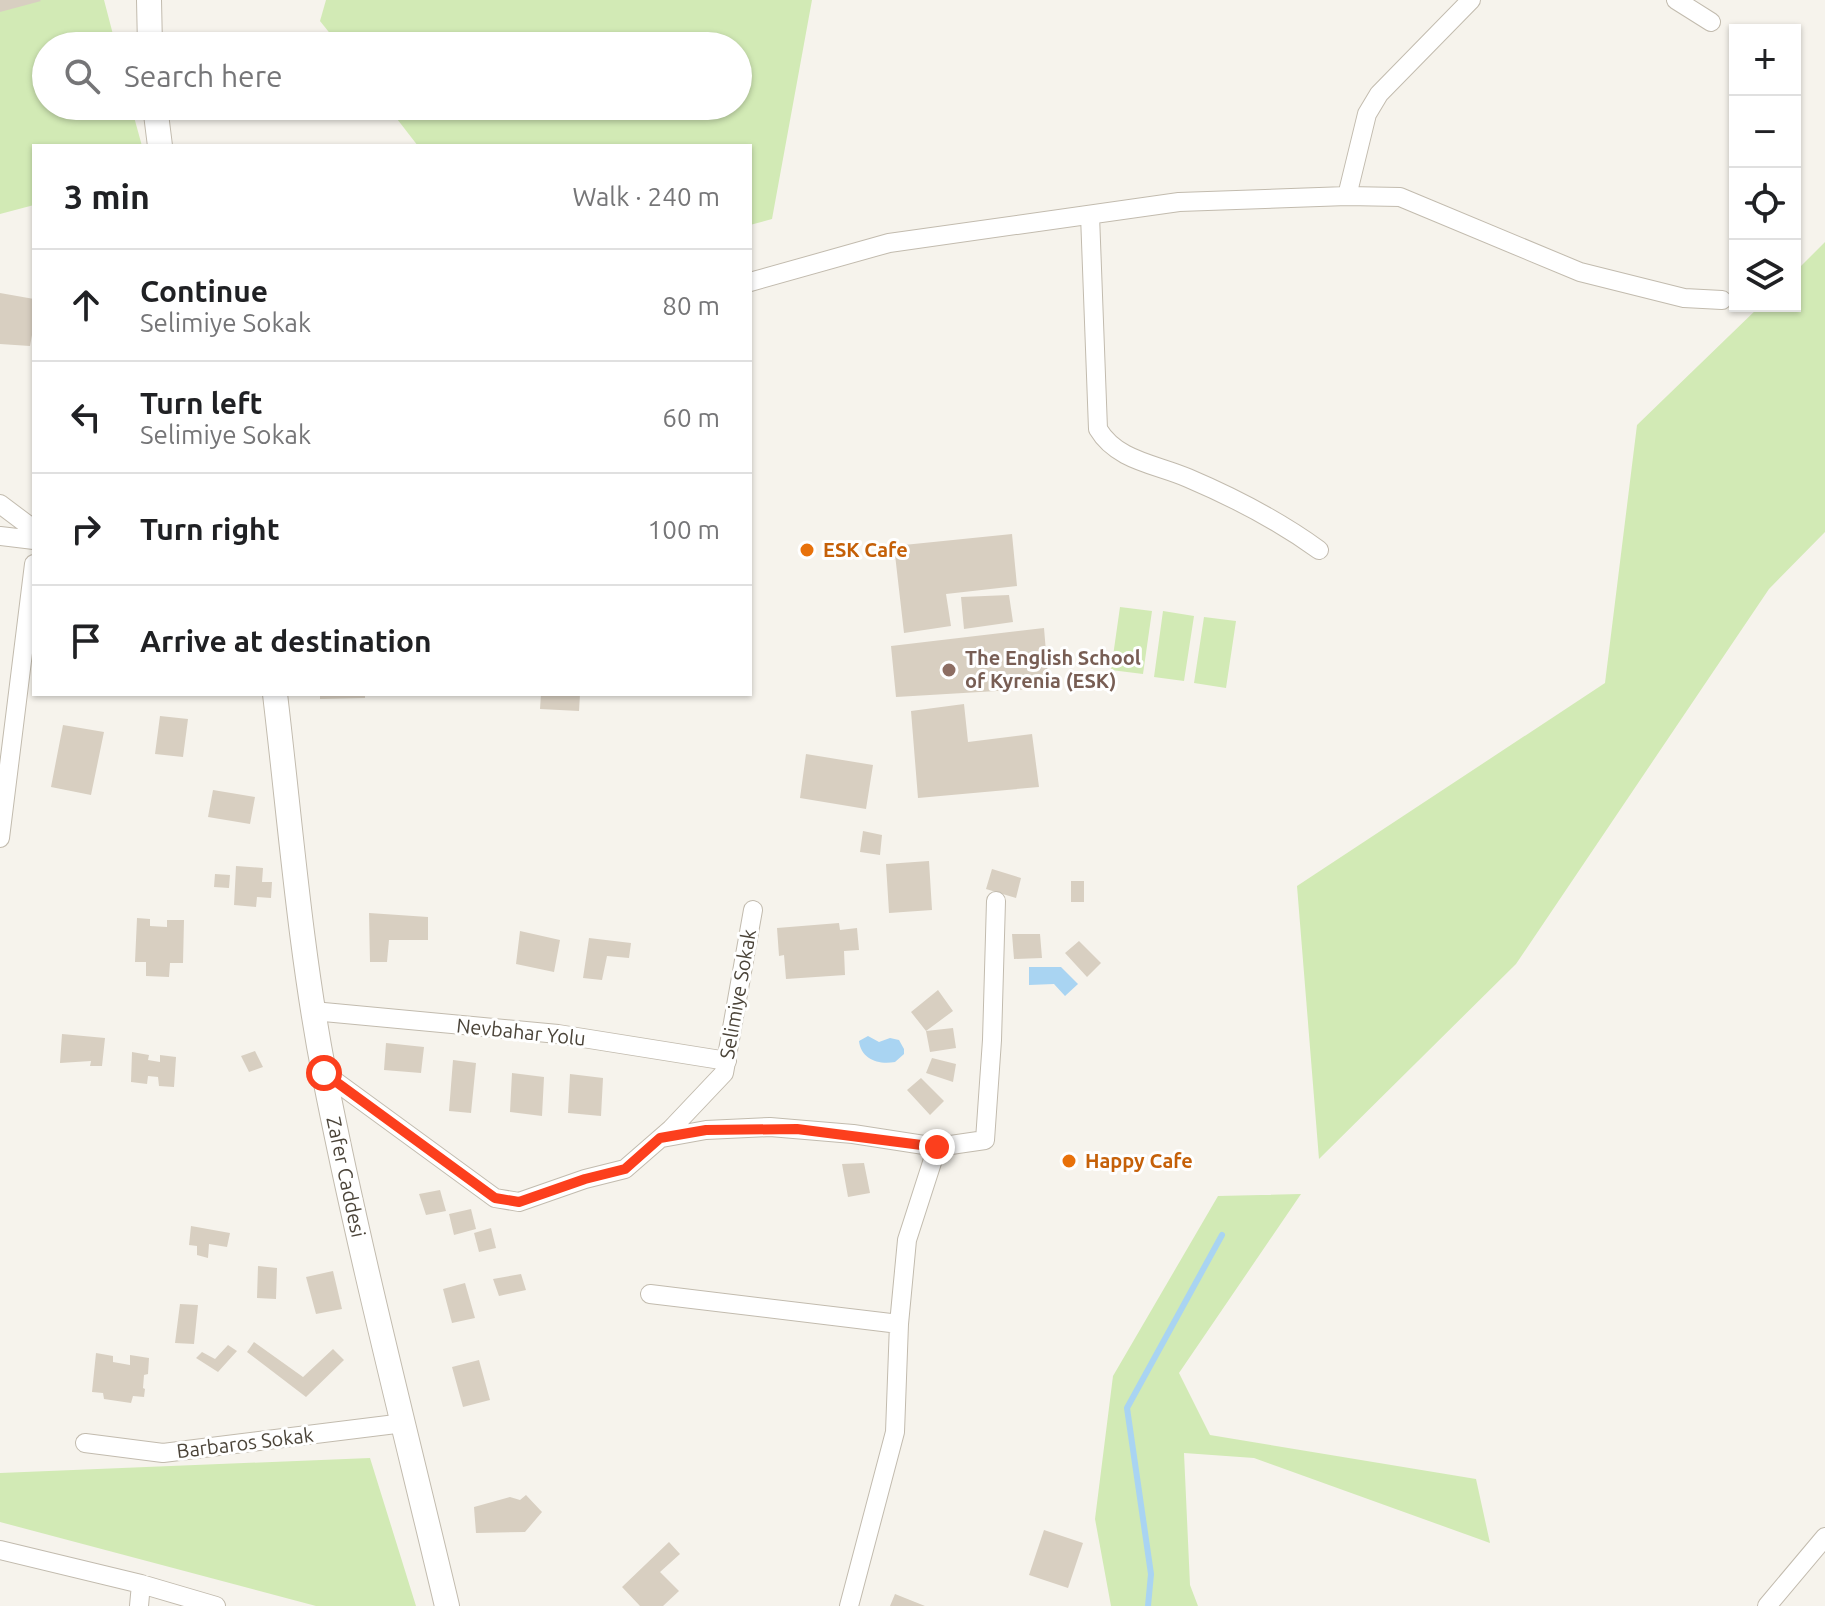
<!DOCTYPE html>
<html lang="en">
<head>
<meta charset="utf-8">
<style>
  :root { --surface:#fff; --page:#f6f6f6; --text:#202124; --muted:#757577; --line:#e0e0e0 }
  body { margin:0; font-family:Ubuntu,sans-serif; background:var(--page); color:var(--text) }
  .controls { position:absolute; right:24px; top:24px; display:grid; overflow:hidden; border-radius:0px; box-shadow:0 2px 6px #0004 }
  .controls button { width:72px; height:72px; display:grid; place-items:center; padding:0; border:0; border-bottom:2px solid var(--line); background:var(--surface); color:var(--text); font:40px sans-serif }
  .stop { position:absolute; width:24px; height:24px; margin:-18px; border:6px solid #fc3f1d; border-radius:50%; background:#fff }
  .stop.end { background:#fc3f1d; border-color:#fff; box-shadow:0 2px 8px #0008 }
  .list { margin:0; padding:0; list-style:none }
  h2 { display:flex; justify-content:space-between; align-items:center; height:104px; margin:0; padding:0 32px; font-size:34px }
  h2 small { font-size:26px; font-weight:400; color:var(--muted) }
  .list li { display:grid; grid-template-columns:52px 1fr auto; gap:24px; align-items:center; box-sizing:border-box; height:112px; padding:0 32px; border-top:2px solid var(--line) }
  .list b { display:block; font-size:30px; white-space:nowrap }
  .list p { margin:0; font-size:26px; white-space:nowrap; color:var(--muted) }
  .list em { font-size:26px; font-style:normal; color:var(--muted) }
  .icon { flex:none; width:44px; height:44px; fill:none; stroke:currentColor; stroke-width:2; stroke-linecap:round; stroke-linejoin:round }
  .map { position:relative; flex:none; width:1825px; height:1606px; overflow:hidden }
  .search { position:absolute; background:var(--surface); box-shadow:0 2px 6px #0004; left:32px; top:32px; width:720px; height:88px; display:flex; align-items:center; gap:20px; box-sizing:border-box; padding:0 28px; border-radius:44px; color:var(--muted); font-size:30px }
  .panel { position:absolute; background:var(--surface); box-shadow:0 2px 6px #0004; left:32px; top:144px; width:720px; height:552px; border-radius:0px }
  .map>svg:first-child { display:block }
  .green { fill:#d2eab5 }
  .water { fill:#a9d4f2 }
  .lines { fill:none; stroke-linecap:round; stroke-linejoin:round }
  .stream { stroke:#a9d4f2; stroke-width:6 }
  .building { fill:#d8cfc1 }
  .minor-casing { stroke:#c2bbae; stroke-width:20 }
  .tertiary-casing { stroke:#c2bbae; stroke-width:26 }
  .minor { stroke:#fff; stroke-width:18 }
  .tertiary { stroke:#fff; stroke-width:24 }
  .route { stroke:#fc3f1d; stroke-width:10 }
  .food-dot { fill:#e8710a; stroke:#fff; stroke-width:3 }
  .education-dot { fill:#8d6e63; stroke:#fff; stroke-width:3 }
  .labels { text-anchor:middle; stroke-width:6; stroke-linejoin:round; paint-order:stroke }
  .food-label { font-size:20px; font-weight:bold; fill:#c56008; stroke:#fff; text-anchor:start }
  .education-label { font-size:20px; font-weight:bold; fill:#785e54; stroke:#fff; text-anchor:start }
  .street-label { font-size:20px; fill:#4b4439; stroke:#fff }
</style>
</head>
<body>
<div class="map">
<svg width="1825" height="1606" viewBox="0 0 1825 1606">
  <rect width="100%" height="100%" fill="#f6f3ec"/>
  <path class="green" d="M0 0H104L116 46H46V106H131L142 146H34V205L0 214Z
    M326 0H812L772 219 750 225V146H418L387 106H738V46H340L320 21Z
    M1825 242V532L1769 589 1516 964 1319 1159 1297 886 1605 683 1637 425 1760 306H1795V272Z
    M1120 607 1152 611 1143 674 1111 670Z
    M1163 611 1194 616 1184 681 1154 677Z
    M1204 617 1236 621 1226 688 1194 683Z
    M1301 1194 1179 1373 1210 1435 1476 1479 1490 1543 1254 1458 1184 1453 1190 1585 1198 1606H1111L1095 1519 1113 1376 1218 1196Z
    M370 1458 416 1606H316L0 1522V1473Z"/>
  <path class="water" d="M1029 967H1061L1078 984 1065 996 1054 984 1029 985Z
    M868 1036 879 1042 890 1038 899 1040 904 1049V1054L895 1062C878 1065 861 1059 859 1041Z"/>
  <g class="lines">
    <path class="stream" d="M1148 1606 1151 1574 1127 1408 1222 1235"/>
  </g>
  <path class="building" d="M0 0H40L41 1 0 12Z
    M0 293 34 299V324L30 346 0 344Z
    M1012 534 1017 586 946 594 951 626 904 633 894 546Z
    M1009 595 1013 622 964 629 961 597Z
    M1044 628 1049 688 896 697 891 646Z
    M320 694H365V698L320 699Z
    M541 694H580L579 711 540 709Z
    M964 704 968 742 1032 734 1039 787 918 798 911 711Z
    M160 716 188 719 183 757 155 754Z
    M63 725 104 732 91 795 51 787Z
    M806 754 873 765 866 809 800 798Z
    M213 790 255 797 250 824 208 817Z
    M863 831 882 835 880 855 860 852Z
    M929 861 932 910 889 913 886 864Z
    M236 866 263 868 262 882H272L271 898 257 897 256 907 234 905Z
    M992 869 1021 878 1016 898 986 889Z
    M215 874 230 875 229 888 214 887Z
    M1071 881H1084V902H1071Z
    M369 913 428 917V940H389L387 962H370Z
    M137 918 150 919V926L167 927V920H184L183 963H170L169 977 146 976V962H135Z
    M839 923 840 930 857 928 859 950 844 951 845 975 786 979 784 955 779 956 777 928Z
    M520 931 560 940 554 972 516 964Z
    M1012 934H1040L1042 958 1014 959Z
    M589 938 631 943 629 958 607 956 602 980 583 978Z
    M1079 941 1101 963 1087 977 1065 953Z
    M938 990 953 1011 926 1031 911 1012Z
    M953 1028 956 1048 930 1052 926 1031Z
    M62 1034 105 1038 102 1066H90L91 1061 60 1063Z
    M386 1043 424 1047 421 1073 384 1070Z
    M255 1051 263 1067 249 1072 241 1056Z
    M132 1052 149 1055 148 1060 160 1062V1055L176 1057 174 1087 159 1086 158 1077 148 1076 147 1084 131 1082Z
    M932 1058 956 1064 953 1082 926 1073Z
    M453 1060 476 1063 471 1113 449 1111Z
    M512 1073 544 1077 542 1116 510 1112Z
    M570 1074 603 1078 601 1116 568 1113Z
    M921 1078 944 1101 930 1115 907 1090Z
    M864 1163 870 1193 848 1197 842 1164Z
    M440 1190 446 1211 426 1215 419 1194Z
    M471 1209 476 1229 454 1235 449 1214Z
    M191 1226 230 1233 227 1247 209 1244 208 1258 197 1255V1246L189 1245Z
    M491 1228 496 1248 479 1252 474 1233Z
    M258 1266 277 1268 276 1299 257 1298Z
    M333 1271 342 1309 316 1314 306 1277Z
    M521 1274 526 1290 499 1296 493 1279Z
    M465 1283 475 1318 452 1323 443 1289Z
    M180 1304 198 1305 194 1344 175 1343Z
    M254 1342 303 1377 333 1349 344 1360 306 1397 247 1352Z
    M228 1345 237 1351 218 1372 196 1358 202 1352 215 1359Z
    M96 1353 113 1356V1362L130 1365V1355L149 1358 148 1374 144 1375 143 1388 145 1389 144 1397 133 1396 131 1403 104 1399 103 1393 92 1392Z
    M479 1360 490 1400 463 1407 452 1367Z
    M526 1495 542 1512 525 1532 476 1533 474 1507 510 1497 520 1500Z
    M1044 1530 1083 1543 1068 1588 1029 1575Z
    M669 1542 680 1554 660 1572 679 1591 663 1606H640L622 1587Z
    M895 1594 925 1606H890Z"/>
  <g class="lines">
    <defs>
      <path id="minor" d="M1676 0 1711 22
        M1347 196 1367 114 1379 94 1471 0
        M1090 215 1098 429C1117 461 1156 464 1188 478 1235 498 1279 521 1319 550
        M750 282 889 243 1179 202 1347 196 1400 197 1580 272 1684 298 1722 300
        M0 504 28 525 34 534
        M0 536 34 540
        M0 838 34 564
        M313 1011 558 1034 727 1061
        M324 1073 495 1198 519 1202 585 1179 625 1169 671 1129 724 1073 753 910
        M662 1138 706 1130 770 1127 853 1134 937 1147 985 1140 992 1040 996 901
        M650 1294 899 1324
        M85 1443 163 1453 404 1423
        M0 1550 141 1584 216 1606
        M139 1606 141 1584
        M849 1606 895 1432 899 1324 907 1240 937 1147
        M1767 1606 1825 1537"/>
      <path id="tertiary" d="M149 0 150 46
        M155 106 160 146
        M275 694C290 820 300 949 324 1073 359 1252 405 1429 447 1606"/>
    </defs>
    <use href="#minor" class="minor-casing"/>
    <use href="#tertiary" class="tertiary-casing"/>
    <use href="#minor" class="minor"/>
    <use href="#tertiary" class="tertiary"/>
  </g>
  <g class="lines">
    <path class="route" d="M324 1073 495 1198 519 1202 585 1179 625 1169 660 1138 706 1130 797 1129 937 1147"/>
  </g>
  <g class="food-dot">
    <circle cx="807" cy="550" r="8"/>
    <circle cx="1069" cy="1161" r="8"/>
  </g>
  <circle class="education-dot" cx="949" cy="670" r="8"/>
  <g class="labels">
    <g class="food-label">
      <text x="823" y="557">ESK Cafe</text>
      <text x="1085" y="1168">Happy Cafe</text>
    </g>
    <g class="education-label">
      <text x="965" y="665">The English School<tspan x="965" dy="23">of Kyrenia (ESK)</tspan></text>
    </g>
    <g class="street-label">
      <text transform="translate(738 994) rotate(-80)" y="7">Selimiye Sokak</text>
      <text transform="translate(521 1032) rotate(6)" y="7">Nevbahar Yolu</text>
      <text transform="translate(346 1177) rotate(78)" y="7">Zafer Caddesi</text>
      <text transform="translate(245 1443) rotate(-7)" y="7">Barbaros Sokak</text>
    </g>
  </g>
</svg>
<div class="controls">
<button>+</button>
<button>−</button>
<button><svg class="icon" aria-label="locate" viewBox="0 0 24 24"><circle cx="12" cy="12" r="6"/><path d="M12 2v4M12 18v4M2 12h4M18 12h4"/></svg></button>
<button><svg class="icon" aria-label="layers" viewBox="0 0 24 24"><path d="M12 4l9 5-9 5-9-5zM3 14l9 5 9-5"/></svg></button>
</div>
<div class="stop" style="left:324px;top:1073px"></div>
<div class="stop end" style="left:937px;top:1147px"></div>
<div class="search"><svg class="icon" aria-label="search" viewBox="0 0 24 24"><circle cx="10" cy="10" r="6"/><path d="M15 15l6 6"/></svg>Search here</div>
<section class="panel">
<h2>3 min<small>Walk · 240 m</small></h2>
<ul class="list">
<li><svg class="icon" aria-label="ahead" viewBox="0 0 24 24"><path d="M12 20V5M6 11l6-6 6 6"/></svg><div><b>Continue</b><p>Selimiye Sokak</p></div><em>80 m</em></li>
<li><svg class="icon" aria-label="left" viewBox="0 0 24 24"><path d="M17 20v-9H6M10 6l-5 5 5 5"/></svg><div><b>Turn left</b><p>Selimiye Sokak</p></div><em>60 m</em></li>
<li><svg class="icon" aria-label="right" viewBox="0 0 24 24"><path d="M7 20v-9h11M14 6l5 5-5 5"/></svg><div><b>Turn right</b></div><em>100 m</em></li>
<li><svg class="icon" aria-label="arrive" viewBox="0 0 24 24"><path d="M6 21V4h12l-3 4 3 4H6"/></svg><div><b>Arrive at destination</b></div></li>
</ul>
</section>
</div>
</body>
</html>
